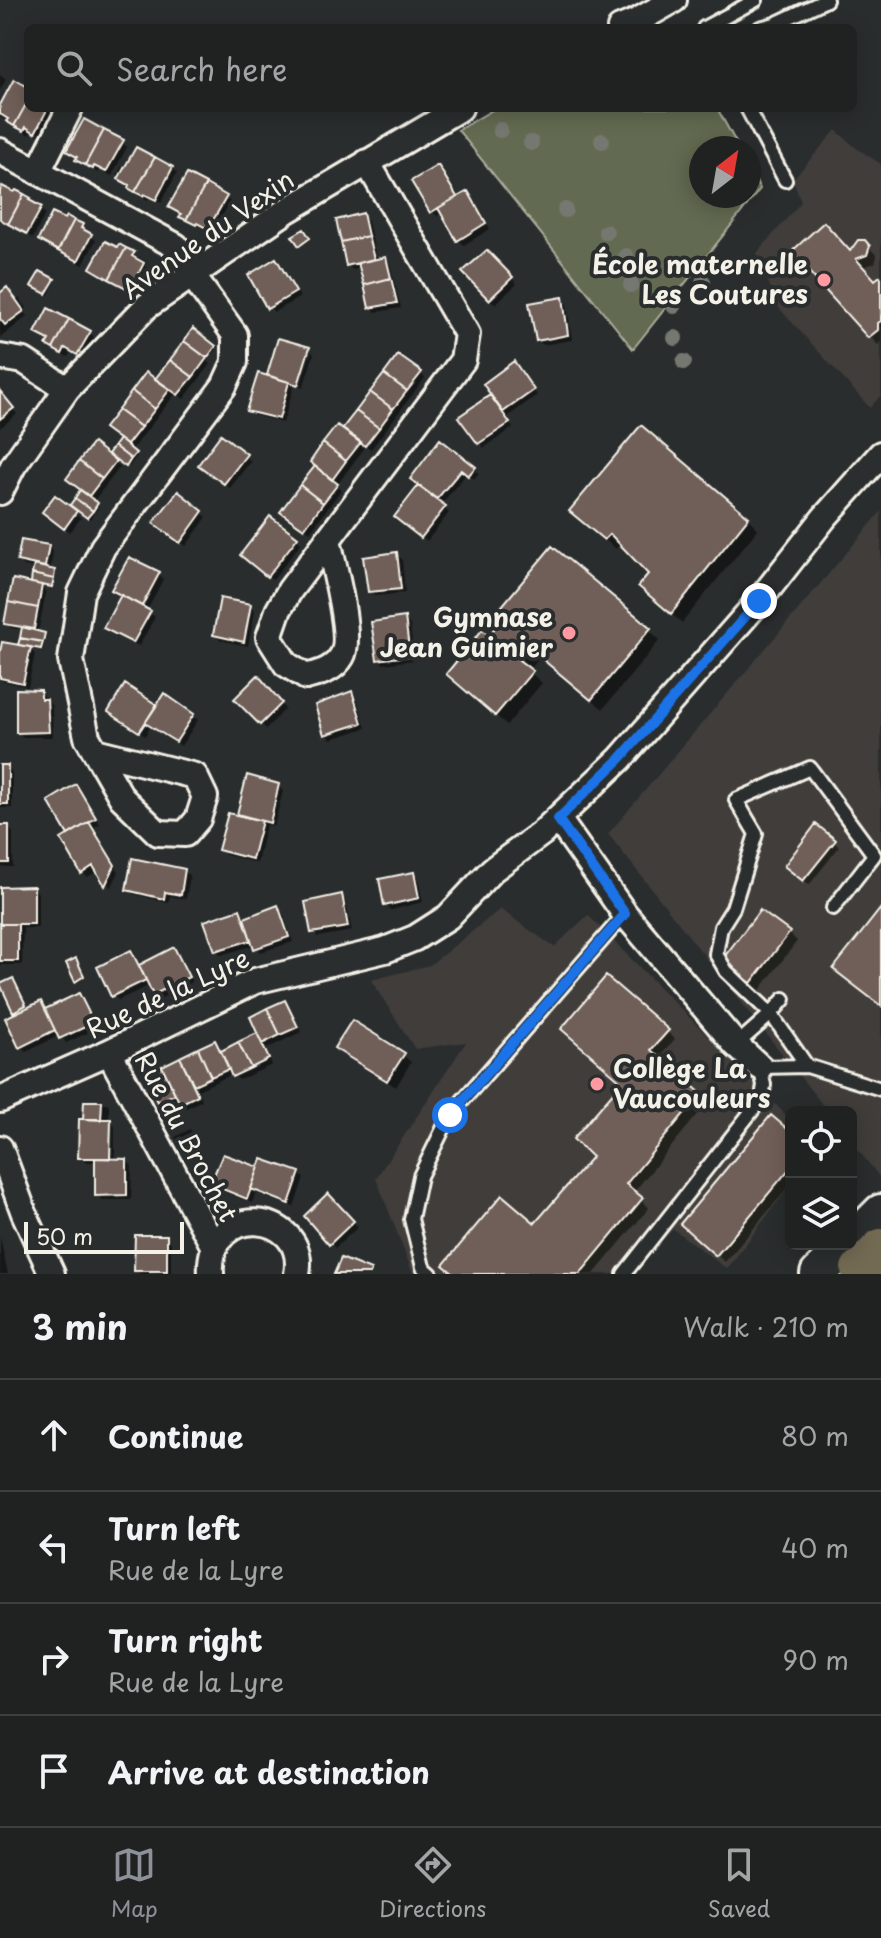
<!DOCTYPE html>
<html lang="en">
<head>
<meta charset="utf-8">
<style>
  :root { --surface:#202222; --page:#2d2f2f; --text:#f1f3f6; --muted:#a2a4a5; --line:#3d3f40; --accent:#8c9099 }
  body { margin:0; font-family:"Playpen Sans",sans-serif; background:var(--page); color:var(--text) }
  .controls { position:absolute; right:24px; bottom:24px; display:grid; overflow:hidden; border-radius:12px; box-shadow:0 4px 20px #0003 }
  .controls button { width:72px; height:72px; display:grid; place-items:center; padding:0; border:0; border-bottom:2px solid var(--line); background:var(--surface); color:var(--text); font:40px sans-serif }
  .compass { position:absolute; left:689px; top:136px; width:72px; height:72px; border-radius:50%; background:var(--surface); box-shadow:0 4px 20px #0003; rotate:31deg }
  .scale { position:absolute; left:24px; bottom:20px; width:160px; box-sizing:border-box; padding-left:8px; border:4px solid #f4f1e8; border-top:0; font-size:22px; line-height:28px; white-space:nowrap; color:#f4f1e8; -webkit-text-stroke:6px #2a2d2e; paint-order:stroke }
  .stop { position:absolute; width:24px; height:24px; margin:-18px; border:6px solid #1a73e8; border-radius:50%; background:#fff }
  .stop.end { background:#1a73e8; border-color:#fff; box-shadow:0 2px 8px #0008 }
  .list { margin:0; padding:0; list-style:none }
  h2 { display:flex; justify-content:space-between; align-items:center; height:104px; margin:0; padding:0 32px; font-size:34px }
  h2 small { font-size:26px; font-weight:400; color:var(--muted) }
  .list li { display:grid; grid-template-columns:52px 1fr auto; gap:24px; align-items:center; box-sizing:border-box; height:112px; padding:0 32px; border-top:2px solid var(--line) }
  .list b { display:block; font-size:30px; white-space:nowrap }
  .list p { margin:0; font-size:26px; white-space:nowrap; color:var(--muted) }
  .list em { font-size:26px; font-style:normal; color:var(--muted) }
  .icon { flex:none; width:44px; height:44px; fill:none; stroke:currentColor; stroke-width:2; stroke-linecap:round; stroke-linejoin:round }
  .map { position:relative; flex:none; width:881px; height:1274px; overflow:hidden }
  .search { position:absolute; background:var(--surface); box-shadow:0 4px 20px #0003; left:24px; right:24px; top:24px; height:88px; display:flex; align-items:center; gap:20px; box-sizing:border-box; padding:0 28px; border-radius:12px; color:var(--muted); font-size:30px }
  .sheet { height:552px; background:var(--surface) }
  nav { display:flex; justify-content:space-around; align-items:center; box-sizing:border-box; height:112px; border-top:2px solid var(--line); background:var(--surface); font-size:22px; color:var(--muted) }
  nav a { display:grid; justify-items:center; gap:4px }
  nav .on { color:var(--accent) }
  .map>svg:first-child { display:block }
  .built { fill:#3f3c3b }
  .green { fill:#626b51; stroke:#abae9c; stroke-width:2 }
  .shadow { fill:#0007 }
  .building { fill:#705f58; stroke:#f4f1e8; stroke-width:2 }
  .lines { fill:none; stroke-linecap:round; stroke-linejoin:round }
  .service-casing { stroke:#f4f1e8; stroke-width:18 }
  .minor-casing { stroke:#f4f1e8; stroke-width:30 }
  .secondary-casing { stroke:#f4f1e8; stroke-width:40 }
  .primary-casing { stroke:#f4f1e8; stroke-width:44 }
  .service { stroke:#2a2d2e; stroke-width:12 }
  .minor { stroke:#2a2d2e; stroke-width:24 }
  .secondary { stroke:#2a2d2e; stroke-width:34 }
  .primary { stroke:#736b52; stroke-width:38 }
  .tree { fill:#75786f }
  .route { stroke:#1a73e8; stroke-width:10 }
  .poi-dot { fill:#ff9aa2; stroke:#2a2d2e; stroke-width:3 }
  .labels { text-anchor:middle; stroke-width:8; stroke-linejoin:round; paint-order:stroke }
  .street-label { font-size:26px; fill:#f4f1e8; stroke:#2a2d2e }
  .poi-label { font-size:26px; font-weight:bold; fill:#f4f1e8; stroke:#2a2d2e; text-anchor:end }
</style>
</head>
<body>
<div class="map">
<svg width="881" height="1274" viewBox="0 0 881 1274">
  <rect width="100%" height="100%" fill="#2a2d2e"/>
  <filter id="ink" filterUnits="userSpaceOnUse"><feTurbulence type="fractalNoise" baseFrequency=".0125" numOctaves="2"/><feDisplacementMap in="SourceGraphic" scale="16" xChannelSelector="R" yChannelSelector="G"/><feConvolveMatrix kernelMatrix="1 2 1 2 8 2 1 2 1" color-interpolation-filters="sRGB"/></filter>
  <g filter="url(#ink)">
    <path class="built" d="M836 130 855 147 881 164V395L870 408 778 307 757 253 801 202 793 179Z
      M881 512V1179L851 1141V1112H828L608 834Z
      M500 909 554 947 588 915 791 1120V1184L727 1269 673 1229 632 1274H413L376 1178 466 1042 415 1049 371 980 430 965Z"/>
    <path class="green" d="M496 108H717L739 148H701V196H749V167L760 189 633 349 458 130Z"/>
    <path class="shadow" d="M0 74 6 79 0 91Z
      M28 89V108H56L41 136 31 131 29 135 0 117V109Z
      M122 142 127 147 112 176 100 170 98 173 83 164 69 151Z
      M122 166 126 169 172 168 177 173 161 203 149 197 148 200 135 193 131 187 125 184 117 174Z
      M438 168 443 173 458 199 467 193 472 198 490 229 464 245 459 240 443 213 437 216 432 211Z
      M0 195 30 199 45 214 33 238 0 220Z
      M173 195 225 197 230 202 213 233 187 221 182 216 176 212 169 202Z
      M362 216 368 221 377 261 385 259 390 264 401 308 376 312 371 307 362 268 353 270 348 265Z
      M81 226 86 231 85 232 96 240 83 265 46 244 41 239Z
      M864 242 877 256 875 263 862 267 876 282 881 281V342L878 345 793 252 851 254Z
      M120 247 147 262 145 266 148 269 135 293 98 273 93 268Z
      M487 252 517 284 495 304 465 272Z
      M276 260 281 265 300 297 274 312 269 307Z
      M53 280 55 282 49 295 36 288Z
      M0 295 16 300 19 298 27 308 24 311 28 316 0 338Z
      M562 299 567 304 572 340 543 345 538 340Z
      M194 331 217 349 207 361 211 364 184 399 176 393 131 451 137 456 129 467 110 454Z
      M38 332H89L94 337 83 359 71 352 68 357 53 350 48 345 50 341Z
      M280 341 307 349 296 386H294L283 423 254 415 249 410 268 378Z
      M311 351 314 354 303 388 300 387Z
      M519 369 537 395 506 418 513 428 484 448 461 417 493 395Z
      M420 373 425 378 371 449 366 446 351 466 337 485 341 490 310 532 288 516 343 432Z
      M0 393 17 414 0 428Z
      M221 437 251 461 230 488 205 470Z
      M440 442 479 473 474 479 467 473 441 505 449 513 427 541 397 517 420 486Z
      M114 462 120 467 93 502 99 507 90 519 72 505 83 490Z
      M178 493 207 517 186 546 161 528Z
      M55 497 81 518 70 532 49 516Z
      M748 518 758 529 682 623 651 597V574L621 543 616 549 582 521Z
      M296 538 301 543 273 580 247 560Z
      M48 547 53 552 50 571 56 574 54 588 39 585 46 592 38 633 46 636 43 650 27 647 35 654 28 687 2 681 0 679V661L24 648 23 630 11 628 6 623 37 586 35 568 24 566 19 561Z
      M396 554 402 559 405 593 375 596 369 591Z
      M158 574 163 579 147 611 155 617 139 646 110 633 106 628 122 597 114 590Z
      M250 606 255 611 248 646 220 640 215 635Z
      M405 620 410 625 414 660 384 664 378 659Z
      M649 630 660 640 603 709 540 657 529 671 542 683 507 725 459 685 490 638Z
      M263 683 285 709 266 729 237 700Z
      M40 692 52 706 53 737H23L18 732Z
      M352 694 357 699 366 728 331 739 326 734Z
      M165 696 198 720 181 746 151 726 145 736 110 712 158 707Z
      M0 767H7L12 772V808H0Z
      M248 778 278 786 283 791 274 826 266 825 257 863 226 855 221 850 238 817Z
      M76 787 81 792 100 824 93 828 119 872 111 888 99 871 87 877 82 872 71 835Z
      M0 827H8L13 833V867H0Z
      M834 842 839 847 809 885 791 870Z
      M184 871 190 876 186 899 170 896 168 903 133 894 128 889Z
      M413 874 418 879 423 902 391 910 386 905Z
      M33 888 38 893V928H23L22 965H0V926Z
      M341 897 346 902 352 931 318 937 313 932Z
      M278 908 283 913 293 942 261 952 255 945 221 955 216 950 240 911 246 920Z
      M789 933 797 941 760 990 732 969Z
      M173 949 178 954 192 982 160 999 151 985 118 1000 113 995 131 952 140 966Z
      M14 982 27 1010 40 1003 46 1011 78 995 83 1000 98 1028 66 1043 60 1035 26 1052 21 1047 19 1014 15 1010Z
      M284 1002 289 1007 301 1032 266 1049 272 1065 239 1080 233 1074 198 1090 202 1100 186 1108 179 1099 164 1106 159 1101 147 1076 214 1043 222 1053 260 1034Z
      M667 1032 675 1039 658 1059 708 1102 633 1193 649 1208 594 1274H455L535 1226 595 1157 624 1082 571 1037Z
      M337 1048 403 1055 411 1062 396 1087 345 1056Z
      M86 1103H107L109 1105V1120L112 1123H109L108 1168H112L113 1124 115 1126V1160L126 1161 132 1166 131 1200H102L97 1195V1162H85L80 1157Z
      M190 1129 196 1140 181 1148 175 1137Z
      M791 1135V1184L725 1262 690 1232Z
      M224 1157 260 1169 299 1173 304 1178 294 1207 256 1193 252 1203 217 1189 212 1184Z
      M328 1195 358 1227 335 1248 307 1216Z
      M0 1237 8 1274H0Z
      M166 1237 171 1242V1274H140L136 1270Z"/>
    <path class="building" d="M14 79 28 87V101L14 126 6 121 8 119 0 114V105Z
      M28 101V108H48L35 133 26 127 24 131 14 126Z
      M84 119 104 130 85 165 75 160 77 157 66 151Z
      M104 130 124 140 106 172 94 166 93 169 85 165Z
      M136 147 155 157 135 192 128 188 129 185 118 179Z
      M155 157 173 167 156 200 144 194 143 196 135 192Z
      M438 165 457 197 430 213 411 181Z
      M187 174 206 184 186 220 179 217 181 214 168 207Z
      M206 184 227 196 208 229 197 223 196 225 186 220Z
      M2 186 14 192 16 190 24 194 8 224 0 219V191Z
      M468 191 486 223 457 241 438 208Z
      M24 194 31 198 29 200 42 207 27 234 8 224Z
      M52 213 65 219 67 216 74 220 58 251 38 240Z
      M363 213 368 236 341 242 336 220Z
      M74 220 83 224 81 228 92 234 78 261 58 251Z
      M824 222 850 251 858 240H865L870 246 867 255 856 259 875 280 880 276 881 278V321L878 323V330L868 338 791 252Z
      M304 229 310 238 299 246 292 236Z
      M368 236 374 259 346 266 341 242Z
      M105 241 117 247 119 244 126 248 109 279 90 268Z
      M126 248 135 252 132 256 144 263 130 290 109 279Z
      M487 250 513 277 489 300 462 272Z
      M386 257 391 278 364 285 358 263Z
      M276 258 296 292 267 309 248 275Z
      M40 271 55 279 46 294 31 286Z
      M391 278 397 303 369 308 364 285Z
      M7 287 24 311 5 325 0 319V293Z
      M563 297 568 335 536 341 529 303Z
      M48 308 69 319 53 349 46 345 49 340 35 333Z
      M69 319 91 331 77 355 65 348 62 354 53 349Z
      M193 328 216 346 207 358 184 341Z
      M278 338 310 347 298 385 267 375Z
      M184 341 207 358 193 377 170 360Z
      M398 355 422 372 407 391 384 374Z
      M170 360 193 377 178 395 155 379Z
      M514 361 534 390 503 412 483 384Z
      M146 372 170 389 155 409 132 391Z
      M258 373 289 382 279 419 246 411Z
      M384 374 407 391 393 409 370 392Z
      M0 391 14 408 0 419Z
      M132 391 155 409 141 427 118 410Z
      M370 392 393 409 379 428 356 411Z
      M490 395 510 423 478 444 458 417Z
      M118 410 141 427 127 445 104 428Z
      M356 411 379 428 365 446 342 429Z
      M337 425 361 442 346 461 323 443Z
      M641 425 749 517 671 614 638 586 648 574 610 534 604 540 569 511Z
      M221 434 247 454 224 484 198 465Z
      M119 439 136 453 131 459 114 446Z
      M440 439 476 467 468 476 461 470 437 499 410 479Z
      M93 443 116 461 102 479 79 461Z
      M323 443 346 461 332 480 310 462Z
      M114 446 131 459 126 467 108 454Z
      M79 461 102 479 89 496 66 479Z
      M315 466 338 484 323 503 300 485Z
      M300 485 323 503 304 529 280 512Z
      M418 486 446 506 421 538 394 517Z
      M80 490 98 503 93 511 75 498Z
      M178 491 203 511 180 543 153 523Z
      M55 495 77 511 64 529 42 512Z
      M75 498 93 511 87 518 70 505Z
      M270 516 298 537 267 577 240 555Z
      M21 540 49 545 45 567 17 561Z
      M552 546 651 628 591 700 529 648 519 660 533 671 495 716 446 674 482 630 489 635 498 624 492 618Z
      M397 552 401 589 368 592 363 557Z
      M129 557 160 572 142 606 111 590Z
      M34 565 55 570 54 579 32 574Z
      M32 574 54 579 52 587 31 583Z
      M13 579 42 585 38 608 8 602Z
      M121 595 151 611 133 643 103 628Z
      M220 598 251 604 244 642 213 635Z
      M8 602 38 608 34 629 4 624Z
      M405 617 410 656 377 660 371 622Z
      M22 627 45 633 43 642 20 638Z
      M20 638 43 642 41 649 18 645Z
      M2 642 31 647 23 683 0 678V652Z
      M258 675 282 703 260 725 234 699Z
      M125 684 157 705 139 732 108 712Z
      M16 689 41 690V699H47L49 732 16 733Z
      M352 691 362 723 324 735 315 705Z
      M164 693 194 714 176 742 145 723Z
      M0 765H8V804H0Z
      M247 775 279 784 270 823 237 814Z
      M76 784 96 818 68 835 48 801Z
      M228 813 262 821 252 859 218 850Z
      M89 822 115 865 105 886 93 866 81 874 61 839Z
      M816 824 836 840 803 881 784 866Z
      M0 825H9V863H0Z
      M132 858 185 869 181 895 165 892 164 899 126 890Z
      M414 872 419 898 384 906 379 879Z
      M34 886V924H0V887Z
      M342 894 348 927 311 933 305 902Z
      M278 905 289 937 254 949 244 918Z
      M881 908V1006L833 969Z
      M240 909 251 940 215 951 204 921Z
      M760 910 790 932 751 983 721 961Z
      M0 924H18V961H0Z
      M174 947 189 977 153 995 139 965Z
      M131 950 146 980 111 997 97 967Z
      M76 958 84 976 75 982 66 963Z
      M606 976 669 1030 651 1050 701 1093 626 1184 643 1198 580 1274H454L443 1265 502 1195 535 1223 592 1157 573 1139 622 1082 561 1029Z
      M13 978 26 1005 13 1012 0 984Z
      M79 993 94 1023 59 1039 45 1009Z
      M285 1000 298 1027 280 1035 267 1008Z
      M41 1001 55 1030 19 1048 5 1018Z
      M267 1008 280 1035 262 1044 250 1017Z
      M352 1020 405 1053 387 1081 334 1048Z
      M257 1033 269 1059 251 1068 238 1042Z
      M215 1040 229 1069 211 1077 198 1048Z
      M238 1042 251 1068 232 1077 221 1051Z
      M198 1048 211 1077 194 1085 180 1057Z
      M180 1057 198 1095 180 1104 162 1066Z
      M162 1066 175 1094 157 1102 144 1075Z
      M84 1101H102L101 1120 83 1119Z
      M771 1115 791 1132V1167L716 1256 680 1224Z
      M79 1119H111L110 1158H78Z
      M223 1154 259 1167 247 1199 210 1184Z
      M95 1158 127 1159V1195L95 1196Z
      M262 1159 300 1172 289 1204 251 1189Z
      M328 1193 354 1221 329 1245 304 1216Z
      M135 1235H167V1271H134Z
      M341 1258 371 1270 370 1274H334Z"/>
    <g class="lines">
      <defs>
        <path id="service" d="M704 28 756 0
          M760 28 775 24 826 0
          M747 108 785 180
          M784 999 771 1014 807 1066 881 1089
          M736 1045 771 1014 726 971 716 954 721 927 733 908 756 834 736 800 810 768 874 855 833 908
          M431 1274 423 1267 411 1219 420 1176 450 1115 625 914
          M624 1274 762 1098 764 1085 760 1067 807 1066"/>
        <path id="minor" d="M620 28 637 21 674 0
          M0 151 176 246 192 275 235 335V362L224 386 103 547 81 593 71 660 87 737 122 798 158 833 185 834 198 819 205 797 195 776 95 751
          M38 172 70 108
          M0 357 24 361 67 389
          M0 492 13 466 67 389 147 306 286 211 460 108
          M328 540C333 562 353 639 342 656 334 670 320 673 306 677L286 664 269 637 278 611 290 590 463 360 467 334 367 162
          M558 819 625 914 736 1045 760 1067
          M109 1052 214 1247
          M0 1100 109 1052 255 981 385 950 415 938 448 917 492 870 542 833 620 759 759 601 824 518 881 454
          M0 1148 24 1213 52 1274
          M211 1274C206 1200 309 1210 297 1274"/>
        <path id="secondary" d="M851 1242 881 1212
          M818 1274 849 1244"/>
        <path id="primary" d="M860 1269 881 1248"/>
      </defs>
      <use href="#service" class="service-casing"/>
      <use href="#minor" class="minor-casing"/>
      <use href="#secondary" class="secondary-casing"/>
      <use href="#primary" class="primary-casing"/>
      <use href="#service" class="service"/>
      <use href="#minor" class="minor"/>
      <use href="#secondary" class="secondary"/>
      <use href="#primary" class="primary"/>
    </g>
    <g class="tree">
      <circle cx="500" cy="130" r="8"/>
      <circle cx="602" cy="141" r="8"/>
      <circle cx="531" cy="143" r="8"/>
      <circle cx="565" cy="210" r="8"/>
      <circle cx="606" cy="232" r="8"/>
      <circle cx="626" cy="256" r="8"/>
      <circle cx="703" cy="282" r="8"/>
      <circle cx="631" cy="285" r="8"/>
      <circle cx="674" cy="306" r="8"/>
      <circle cx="675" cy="338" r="8"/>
      <circle cx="684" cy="362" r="8"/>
    </g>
  </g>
  <g class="lines" filter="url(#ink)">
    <path class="route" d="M450 1115 625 914 558 819 620 759 759 601"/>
  </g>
  <g class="poi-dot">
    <circle cx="824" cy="280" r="8"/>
    <circle cx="569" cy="633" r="8"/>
    <circle cx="597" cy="1084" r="8"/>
  </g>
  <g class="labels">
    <g class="street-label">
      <text transform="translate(208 235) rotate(-35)" y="9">Avenue du Vexin</text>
      <text transform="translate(168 994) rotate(-25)" y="9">Rue de la Lyre</text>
      <text transform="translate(186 1137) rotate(62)" y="9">Rue du Brochet</text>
    </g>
    <g class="poi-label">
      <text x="808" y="274">École maternelle<tspan x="808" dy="30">Les Coutures</tspan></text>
      <text x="553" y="627">Gymnase<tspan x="553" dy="30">Jean Guimier</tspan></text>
      <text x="613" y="1078" text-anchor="start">Collège La<tspan x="613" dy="30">Vaucouleurs</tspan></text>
    </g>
  </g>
</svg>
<div class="controls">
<button><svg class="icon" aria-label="locate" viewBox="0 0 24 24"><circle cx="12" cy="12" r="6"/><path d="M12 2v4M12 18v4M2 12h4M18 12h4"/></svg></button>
<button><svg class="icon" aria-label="layers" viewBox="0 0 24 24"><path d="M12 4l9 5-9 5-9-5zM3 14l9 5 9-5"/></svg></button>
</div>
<svg class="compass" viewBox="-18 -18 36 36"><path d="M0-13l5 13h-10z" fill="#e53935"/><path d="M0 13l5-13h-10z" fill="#a2a4a5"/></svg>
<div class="scale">50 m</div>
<div class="stop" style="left:450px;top:1115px"></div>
<div class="stop end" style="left:759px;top:601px"></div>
<div class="search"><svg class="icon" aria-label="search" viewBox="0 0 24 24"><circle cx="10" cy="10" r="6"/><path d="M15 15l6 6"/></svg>Search here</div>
</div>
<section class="sheet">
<h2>3 min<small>Walk · 210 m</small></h2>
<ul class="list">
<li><svg class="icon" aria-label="ahead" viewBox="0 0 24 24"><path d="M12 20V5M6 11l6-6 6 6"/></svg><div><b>Continue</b></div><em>80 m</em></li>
<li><svg class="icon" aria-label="left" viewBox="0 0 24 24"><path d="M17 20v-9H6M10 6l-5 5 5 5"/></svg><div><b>Turn left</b><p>Rue de la Lyre</p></div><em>40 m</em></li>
<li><svg class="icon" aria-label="right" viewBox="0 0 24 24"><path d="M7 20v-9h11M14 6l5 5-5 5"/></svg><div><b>Turn right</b><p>Rue de la Lyre</p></div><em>90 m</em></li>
<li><svg class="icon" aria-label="arrive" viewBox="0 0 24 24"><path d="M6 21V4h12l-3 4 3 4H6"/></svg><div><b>Arrive at destination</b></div></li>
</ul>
</section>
<nav>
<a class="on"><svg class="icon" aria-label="map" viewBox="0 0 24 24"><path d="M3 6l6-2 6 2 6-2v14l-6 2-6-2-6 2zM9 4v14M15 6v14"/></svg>Map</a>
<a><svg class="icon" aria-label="directions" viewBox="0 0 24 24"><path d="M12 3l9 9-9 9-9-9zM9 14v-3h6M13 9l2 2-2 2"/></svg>Directions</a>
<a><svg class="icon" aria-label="saved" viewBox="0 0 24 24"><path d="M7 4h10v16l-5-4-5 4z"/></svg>Saved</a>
</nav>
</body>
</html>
